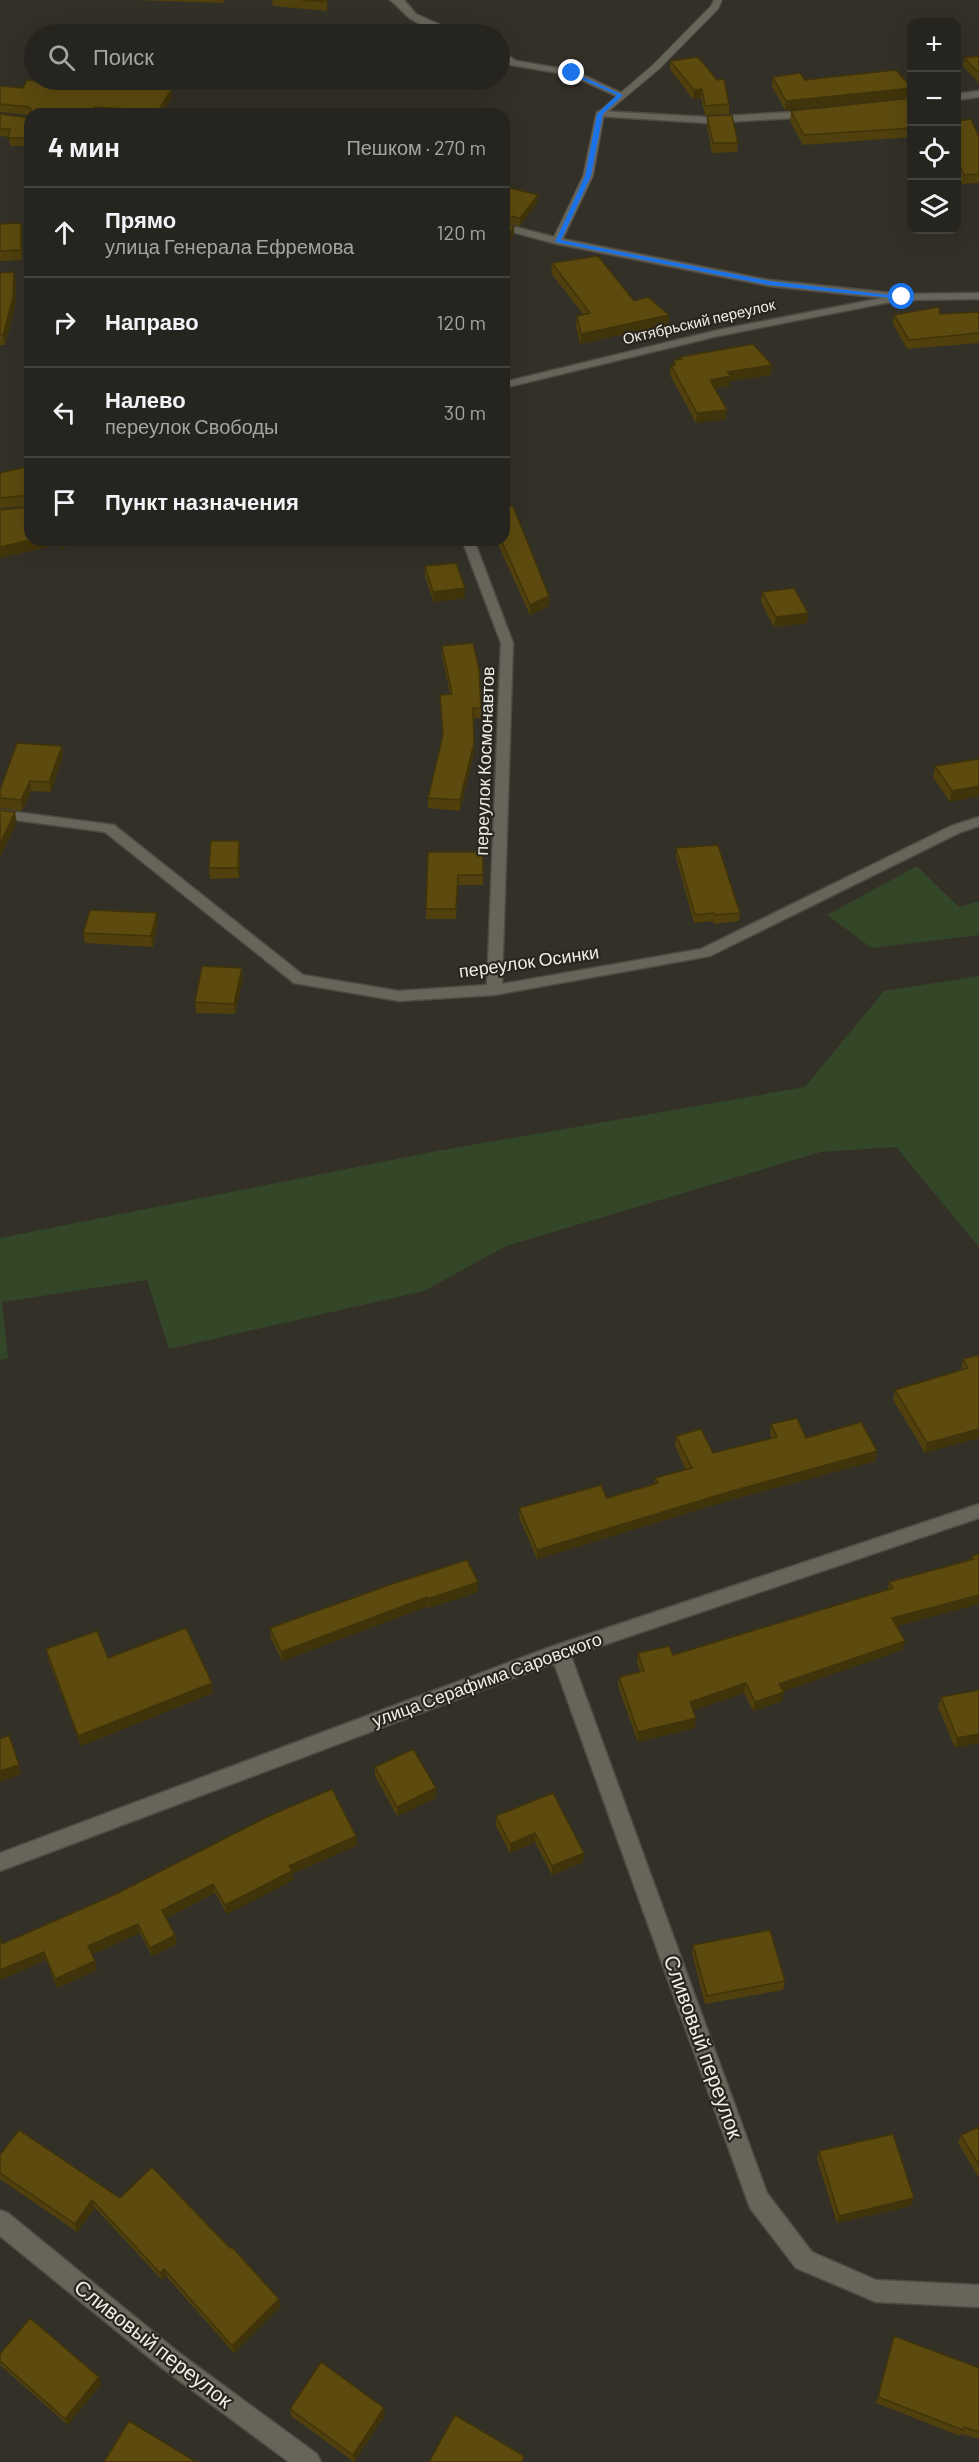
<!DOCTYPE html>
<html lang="ru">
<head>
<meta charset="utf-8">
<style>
  :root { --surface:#26241e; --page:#32302b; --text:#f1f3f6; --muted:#a4a4a4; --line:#42413c }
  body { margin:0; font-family:Barlow,sans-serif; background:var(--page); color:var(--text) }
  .controls { position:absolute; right:18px; top:18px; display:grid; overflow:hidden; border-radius:12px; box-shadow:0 6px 24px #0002 }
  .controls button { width:54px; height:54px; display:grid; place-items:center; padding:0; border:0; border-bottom:2px solid var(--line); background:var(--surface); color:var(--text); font:30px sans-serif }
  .stop { position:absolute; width:18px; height:18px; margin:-14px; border:4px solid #1a73e8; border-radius:50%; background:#fff }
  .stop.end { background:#1a73e8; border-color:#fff; box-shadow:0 2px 6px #0008 }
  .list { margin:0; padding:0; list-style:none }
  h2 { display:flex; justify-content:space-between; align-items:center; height:78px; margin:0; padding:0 24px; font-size:26px }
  h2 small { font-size:20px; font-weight:400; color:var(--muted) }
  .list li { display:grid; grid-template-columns:39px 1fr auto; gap:18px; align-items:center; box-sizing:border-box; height:90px; padding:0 24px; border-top:2px solid var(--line) }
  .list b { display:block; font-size:22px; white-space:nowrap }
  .list p { margin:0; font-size:20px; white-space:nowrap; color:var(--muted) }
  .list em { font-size:20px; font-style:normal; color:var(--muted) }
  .icon { flex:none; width:33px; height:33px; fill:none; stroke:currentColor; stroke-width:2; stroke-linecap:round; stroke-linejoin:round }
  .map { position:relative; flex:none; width:979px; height:2462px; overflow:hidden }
  .search { position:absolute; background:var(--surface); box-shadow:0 6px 24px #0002; left:24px; top:24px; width:486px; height:66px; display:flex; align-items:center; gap:15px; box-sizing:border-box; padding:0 21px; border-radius:33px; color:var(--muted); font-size:22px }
  .panel { position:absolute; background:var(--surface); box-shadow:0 6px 24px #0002; left:24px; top:108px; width:486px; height:438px; border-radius:18px }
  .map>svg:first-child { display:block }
  .green { fill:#344628 }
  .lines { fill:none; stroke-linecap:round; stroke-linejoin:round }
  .service-casing { stroke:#4e4b44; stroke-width:2 }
  .minor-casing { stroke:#4e4b44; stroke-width:3 }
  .tertiary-casing { stroke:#4e4b44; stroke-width:3 }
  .service { fill:#67645a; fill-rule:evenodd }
  .minor { fill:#67645a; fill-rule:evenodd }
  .tertiary { fill:#67645a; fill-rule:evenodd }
  .wall { fill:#4f400d }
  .shaded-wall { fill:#40340a }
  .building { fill:#5c4a0f; stroke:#40340a; stroke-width:1.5 }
  .route { fill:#1a73e8 }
  .labels { text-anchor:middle; stroke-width:4.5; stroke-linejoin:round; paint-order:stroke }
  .far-street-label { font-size:15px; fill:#efede8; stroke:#29261e }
  .street-label { font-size:18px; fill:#efede8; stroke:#29261e }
  .near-street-label { font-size:21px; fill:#efede8; stroke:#29261e }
</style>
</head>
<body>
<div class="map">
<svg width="979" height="2462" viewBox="0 0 979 2462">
  <rect width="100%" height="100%" fill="#333028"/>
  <path class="green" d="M917 866 959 907 979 901V935L872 948 827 915Z
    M979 976V1247L896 1147 821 1152 506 1246 424 1291 169 1349 147 1280 2 1302 8 1358 0 1360V1238L437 1151 805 1087 884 991Z"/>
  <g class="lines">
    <defs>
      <path id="service" d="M714 0H722L718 9 659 69 604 115 593 176 562 241 554 243 552 241 583 176 596 114 653 65 711 6Z"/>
      <path id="minor" d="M390 0H404L416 14 461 34C446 36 424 27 411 19 404 14 397 5 390 0Z
        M500 51 517 61 575 71 626 95 618 97 570 75 511 65 500 58Z
        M979 91V97L956 100V94Z
        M600 111 707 117 812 111 817 114 812 117 707 123 597 116V112Z
        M902 294 906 295V299L718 336 504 388V382L718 330Z
        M462 540H474L513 643 502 984 701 949 951 826 979 817V826L961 832 710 956 494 995 399 1001 294 983 105 832 0 818V810L114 825 303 975 399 991 487 985 501 643Z
        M979 1504V1518L571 1656 767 2193 812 2252 876 2280 979 2285V2307L876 2302 796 2268 750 2208 554 1663 0 1871V1853L553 1646Z
        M0 2210 8 2213 178 2352 317 2454 321 2462H289L162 2368 0 2236Z"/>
      <path id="tertiary" d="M504 224 558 238 769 280 902 294 979 293V299L902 300 769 286 557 244 504 230Z"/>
    </defs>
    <use href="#service" class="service-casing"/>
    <use href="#minor" class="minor-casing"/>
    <use href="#tertiary" class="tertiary-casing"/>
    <use href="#service" class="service"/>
    <use href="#minor" class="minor"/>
    <use href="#tertiary" class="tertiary"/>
  </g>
  <path class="wall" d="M132 0H224L223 3Z
    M272 0H327V11L273 6Z
    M979 56V83L963 66 964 58Z
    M670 61 717 80 729 104V114L705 115 701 98 693 99 670 69Z
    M773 77 912 87 911 97 785 110 772 86Z
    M0 86 172 97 162 114H30V146H10L9 137 0 136V114L29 118 30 115 0 112Z
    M912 98V137L803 145 790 121 791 111Z
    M707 116 738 143 737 152 712 153 707 125Z
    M957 121 979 137V183L962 184 957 171Z
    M504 190 537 203 520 226 504 223Z
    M21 223 22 232V260L0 261V224Z
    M552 263 634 301 669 315V324L580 344 576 326 577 316 583 314 551 273Z
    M14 272 16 282 15 307 5 345H0V273Z
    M979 312V343L907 349 893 324 894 315 940 314Z
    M680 357 771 375 730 381V386L715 389 726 419 696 423 670 375 671 365H674V360L680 359Z
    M30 466V540H95L61 548 59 544 0 558V510L29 507V506L0 508V473Z
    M496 540H504L549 606 530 615Z
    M425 566 465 598 434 602 425 577Z
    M762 592 807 623 774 627 761 602Z
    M442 646 481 708V718H473L474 753 460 811 428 808V798L443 737 440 695 450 694 442 656Z
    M62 746 63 756 51 792 31 791 22 811 0 808V790Z
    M979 759 950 802 933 777 935 766Z
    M239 841 240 851 239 878 210 879 209 868Z
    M676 848 740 913 739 921 714 924 713 921 694 923 676 857Z
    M428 852H483V885H458L456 919H426Z
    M158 924 153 947 85 943 83 933Z
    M242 968 243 978 235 1014 196 1013 195 1002Z
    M979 1355 925 1453 893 1400 895 1390 962 1370 961 1369 963 1359Z
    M771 1424 806 1438 877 1451 875 1461 730 1500 537 1559 519 1517V1508L607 1498 655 1484V1478L686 1470 675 1446 676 1436 713 1453 772 1439 770 1434Z
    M979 1554 896 1626 905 1641 902 1650 783 1691 782 1701 753 1711 744 1693 693 1710 695 1728 638 1742 618 1686 619 1677 640 1671 637 1662 638 1653 673 1655 888 1590 889 1582 971 1560 972 1556Z
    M478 1582V1592L429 1608 428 1606 282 1661 271 1638 270 1628Z
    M46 1649 108 1658 213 1693 81 1746 48 1659Z
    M979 1690 955 1748 938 1707 941 1697Z
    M375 1767 436 1798 397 1816 375 1776Z
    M553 1793 583 1862 552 1875 535 1842 510 1853 496 1826V1816Z
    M356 1836 357 1845 292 1874 293 1880 227 1914 215 1893 166 1918 177 1944 152 1956 140 1933 92 1954 97 1970 57 1988 46 1960 0 1980V1937L2 1944Z
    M693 1945 785 1981 783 1990 705 2004 692 1953Z
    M979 2127V2178L958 2143 961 2135Z
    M819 2151 911 2206 837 2223 817 2159Z
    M0 2155 120 2198 230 2248 281 2306 234 2353 166 2276 162 2280 95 2208 77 2232 0 2179Z
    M894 2336 979 2368V2439L961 2434 960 2436 876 2403Z
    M0 2354 99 2377 101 2384 68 2425 0 2365Z
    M290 2409 385 2415 354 2462 291 2416Z"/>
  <path class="shaded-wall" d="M912 88 911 97 785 110 786 101Z
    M172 89V97L162 114H158V111Z
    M702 89 701 98 693 99 694 90Z
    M538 195 537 203 520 226V218Z
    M21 223 22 232V260L21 250Z
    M514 227V235L504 248V240Z
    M14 272 16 282 15 307 5 345 3 335Z
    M669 315V324L580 344 581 334Z
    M772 365 771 375 730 381V386L710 390V380L727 372Z
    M727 410 726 419 696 423 697 413Z
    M30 540H58L59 544 0 558V547Z
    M60 540H95L61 548Z
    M465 588V598L434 602 433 592Z
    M549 596V606L530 615V605Z
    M808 613 807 623 774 627 776 617Z
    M474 743V753L460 811V800Z
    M62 746 63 756 51 792 49 782Z
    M30 781 31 791 22 811 21 800Z
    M979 786V796L950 802 952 791Z
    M15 812 17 823 0 858V844Z
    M239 841 240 851 239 878 238 868Z
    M157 913 158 924 153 947 151 936Z
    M242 968 243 978 235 1014 234 1004Z
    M979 1429V1438L925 1453 927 1443Z
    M877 1451 875 1461 730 1500 537 1559V1550L732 1491Z
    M478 1582V1592L429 1608 428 1599Z
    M979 1595V1604L890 1628 892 1618Z
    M427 1597 428 1606 282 1661 281 1652Z
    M905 1641 902 1650 778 1693 779 1684Z
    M212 1683 213 1693 81 1746 78 1736Z
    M746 1683 744 1693 689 1712 690 1702Z
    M784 1692 782 1701 753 1711 755 1702Z
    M696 1718 695 1728 638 1742V1732Z
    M979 1734V1743L955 1748 957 1738Z
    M19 1765 21 1774 0 1782V1771Z
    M436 1788V1798L397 1816V1807Z
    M535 1833V1842L510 1853V1844Z
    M356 1836 357 1845 292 1874 293 1880 227 1914 225 1905 289 1866Z
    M584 1853 583 1862 552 1875V1866Z
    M213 1884 215 1893 164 1919 162 1910Z
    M138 1924 140 1933 91 1955 88 1946Z
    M175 1935 177 1944 152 1956 150 1948Z
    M44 1952 46 1960 0 1980V1970Z
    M95 1961 97 1970 57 1988 55 1979Z
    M914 2198 911 2206 837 2223 839 2216Z
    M92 2200 95 2208 77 2232 75 2224Z
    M164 2269 166 2276 162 2280 160 2273Z
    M279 2299 281 2306 234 2353 232 2346Z
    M99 2377 101 2384 68 2425 65 2419Z
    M384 2408 385 2415 354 2462 353 2455Z"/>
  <path class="building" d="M301 0H327V2Z
    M979 56V73L964 58Z
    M698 57 717 80 724 79 729 104 705 106 702 89 694 90 670 61Z
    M896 70 912 88 786 101 773 77 800 73 805 80Z
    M27 80 172 89 158 111 95 107 92 114H30V138H8L10 129H0V114L29 118 31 109 29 107 0 104V86L23 88Z
    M912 98V128L804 135 791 111Z
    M732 115 738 143H713L707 116Z
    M971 119 979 137V174L964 175 957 158V121Z
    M506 187 538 195 520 218 504 215V190Z
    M21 223V250L0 251V224Z
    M504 224 514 227 504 240Z
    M598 256 634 301 648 297 669 315 581 334 577 316 590 313 552 263Z
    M14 272 13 298 3 335H0V273Z
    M939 307 940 314 979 312V333L909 340 894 315Z
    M753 344 772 365 727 372 731 376 710 380 727 410 697 413 671 365H675L674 360 682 359 680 357Z
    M30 466V540L0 547V510L29 507 30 495 0 498V473Z
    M513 506 549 596 530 605 501 540H504V507Z
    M456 563 465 588 433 592 425 566Z
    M794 588 808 613 776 617 762 592Z
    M473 643 479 669 481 708H473L474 743 460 800 428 798 443 735 440 695 452 694 442 646Z
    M17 743 62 746 49 782 30 781 21 800 0 798V790Z
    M979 759V786L952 791 935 766Z
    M0 810 15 812 0 844Z
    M211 841H239L238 868H209Z
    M718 845 740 913 715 915 714 913 695 915 676 848Z
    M428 852H483V875H458L456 909H426Z
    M90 910 157 913 151 936 83 933Z
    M202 966 242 968 234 1004 195 1002Z
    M979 1355V1429L927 1443 895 1390 968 1368 963 1359Z
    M797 1418 806 1438 861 1422 877 1451 732 1491 537 1550 519 1508 601 1485 607 1498 658 1483 655 1478 692 1468 676 1436 701 1429 713 1453 777 1437 771 1424Z
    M979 1554V1595L892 1618 905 1641 779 1684 784 1692 755 1702 746 1683 690 1702 696 1718 638 1732 619 1677 644 1671 638 1653 669 1646 673 1655 893 1588 889 1582 974 1559 972 1556Z
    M467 1560 478 1582 428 1599 427 1597 281 1652 270 1628 392 1584Z
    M186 1628 212 1683 78 1736 46 1649 97 1631 108 1658Z
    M979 1690V1734L957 1738 941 1697Z
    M9 1735 19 1765 0 1771V1739Z
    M413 1749 436 1788 397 1807 375 1767Z
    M332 1789 356 1836 289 1866 292 1871 225 1905 213 1884 162 1910 175 1935 150 1948 138 1924 88 1946 95 1961 55 1979 44 1952 0 1970V1937L2 1944 116 1894 269 1816Z
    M553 1793 584 1853 552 1866 535 1833 510 1844 496 1816Z
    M770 1930 785 1981 707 1996 693 1945Z
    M979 2127V2165L961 2135Z
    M19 2130 120 2198 152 2167 230 2248 232 2247 279 2299 232 2346 164 2269 160 2273 92 2200 75 2224 0 2173V2155Z
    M893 2134 914 2198 839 2216 819 2151Z
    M30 2318 99 2377 65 2419 0 2361V2354Z
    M894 2336 979 2368V2432L964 2427 963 2430 878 2397Z
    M321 2362 384 2408 353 2455 290 2409Z
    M455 2415 524 2456 522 2462H429Z
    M129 2421 196 2462H104Z"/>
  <path class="route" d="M572 72 623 95 603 114 591 176 561 240 769 281 906 297 902 299 769 285 555 242 585 176 597 114 617 95 570 74Z"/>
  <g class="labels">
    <g class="far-street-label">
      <text transform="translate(699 322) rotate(-13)" y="5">Октябрьский переулок</text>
    </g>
    <g class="street-label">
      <text transform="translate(485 761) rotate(-88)" y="6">переулок Космонавтов</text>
      <text transform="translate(529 962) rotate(-8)" y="6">переулок Осинки</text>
      <text transform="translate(487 1680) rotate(-20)" y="6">улица Серафима Саровского</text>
    </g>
    <g class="near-street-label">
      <text transform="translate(703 2047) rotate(70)" y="7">Сливовый переулок</text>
      <text transform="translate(153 2344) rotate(38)" y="7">Сливовый переулок</text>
    </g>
  </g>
</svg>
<div class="controls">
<button>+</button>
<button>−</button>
<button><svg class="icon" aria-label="locate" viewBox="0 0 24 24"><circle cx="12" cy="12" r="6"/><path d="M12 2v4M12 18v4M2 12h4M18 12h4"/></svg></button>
<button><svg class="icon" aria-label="layers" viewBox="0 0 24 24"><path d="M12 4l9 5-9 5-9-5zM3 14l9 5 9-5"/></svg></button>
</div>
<div class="stop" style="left:902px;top:297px"></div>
<div class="stop end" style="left:572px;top:73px"></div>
<div class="search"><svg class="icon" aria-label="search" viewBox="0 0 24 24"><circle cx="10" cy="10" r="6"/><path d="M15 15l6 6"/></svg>Поиск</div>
<section class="panel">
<h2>4 мин<small>Пешком · 270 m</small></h2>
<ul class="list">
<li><svg class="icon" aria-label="ahead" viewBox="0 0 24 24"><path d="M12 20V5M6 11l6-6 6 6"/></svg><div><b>Прямо</b><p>улица Генерала Ефремова</p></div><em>120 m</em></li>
<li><svg class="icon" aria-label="right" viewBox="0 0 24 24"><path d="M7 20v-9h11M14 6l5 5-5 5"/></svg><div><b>Направо</b></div><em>120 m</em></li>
<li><svg class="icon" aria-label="left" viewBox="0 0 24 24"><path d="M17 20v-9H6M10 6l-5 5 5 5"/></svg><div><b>Налево</b><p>переулок Свободы</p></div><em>30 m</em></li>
<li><svg class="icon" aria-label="arrive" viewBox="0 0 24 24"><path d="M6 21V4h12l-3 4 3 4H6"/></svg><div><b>Пункт назначения</b></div></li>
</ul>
</section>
</div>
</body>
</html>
